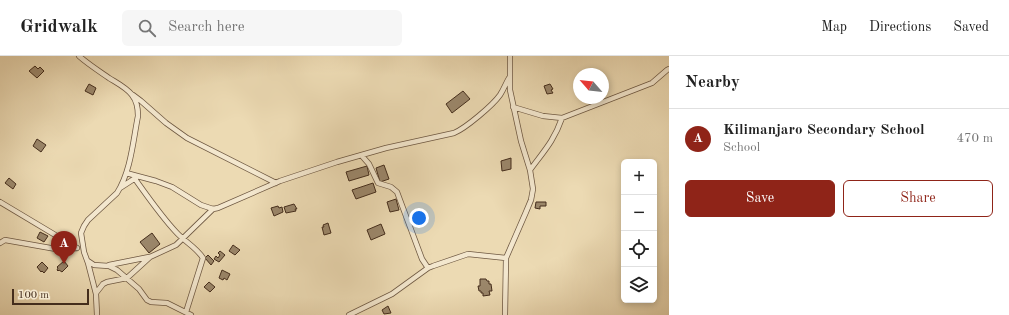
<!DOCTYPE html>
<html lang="en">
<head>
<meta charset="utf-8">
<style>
  :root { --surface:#fff; --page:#f6f6f6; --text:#222; --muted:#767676; --line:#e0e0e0; --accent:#8f2418 }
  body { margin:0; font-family:"Old Standard TT",serif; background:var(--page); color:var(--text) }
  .controls { position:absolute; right:12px; bottom:12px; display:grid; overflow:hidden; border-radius:6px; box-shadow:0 2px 6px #0003 }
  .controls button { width:36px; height:36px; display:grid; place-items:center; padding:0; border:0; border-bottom:1px solid var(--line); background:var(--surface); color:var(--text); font:20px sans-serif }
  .compass { position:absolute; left:573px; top:12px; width:36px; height:36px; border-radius:50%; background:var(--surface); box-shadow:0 2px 6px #0003; rotate:298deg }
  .scale { position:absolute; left:12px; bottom:10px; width:77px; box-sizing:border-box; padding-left:4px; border:2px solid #442d1c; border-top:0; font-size:11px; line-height:14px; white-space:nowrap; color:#442d1c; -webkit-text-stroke:3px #f3e7ce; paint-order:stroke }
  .you { position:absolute; left:419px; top:162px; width:14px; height:14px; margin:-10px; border:3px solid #fff; border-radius:50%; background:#1a73e8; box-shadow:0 0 0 6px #1a73e833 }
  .badge { display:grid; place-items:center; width:26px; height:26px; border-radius:50%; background:var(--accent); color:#fff; font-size:13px; font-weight:700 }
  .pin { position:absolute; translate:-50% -33px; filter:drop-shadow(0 1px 2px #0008) }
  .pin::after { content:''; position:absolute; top:21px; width:14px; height:12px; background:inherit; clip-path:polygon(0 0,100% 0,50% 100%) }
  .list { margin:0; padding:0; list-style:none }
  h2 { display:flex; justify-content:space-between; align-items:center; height:52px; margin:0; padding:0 16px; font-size:17px }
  h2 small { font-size:13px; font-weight:400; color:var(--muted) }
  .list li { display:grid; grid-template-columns:26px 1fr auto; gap:12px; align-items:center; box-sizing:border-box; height:60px; padding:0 16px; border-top:1px solid var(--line) }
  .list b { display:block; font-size:15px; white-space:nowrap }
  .list p { margin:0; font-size:13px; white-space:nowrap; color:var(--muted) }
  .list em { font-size:13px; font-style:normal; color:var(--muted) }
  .actions { display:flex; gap:8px; padding:12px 16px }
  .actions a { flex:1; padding:9px 0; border:1px solid var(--accent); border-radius:6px; text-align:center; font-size:14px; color:var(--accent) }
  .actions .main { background:var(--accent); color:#fff }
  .icon { flex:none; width:22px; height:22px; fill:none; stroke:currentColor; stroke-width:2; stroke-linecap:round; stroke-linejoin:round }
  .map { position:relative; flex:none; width:669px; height:259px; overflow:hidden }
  header { display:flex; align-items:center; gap:24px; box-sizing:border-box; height:56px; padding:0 20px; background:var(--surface); border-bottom:1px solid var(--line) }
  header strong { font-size:19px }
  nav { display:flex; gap:22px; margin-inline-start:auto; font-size:14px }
  .search { width:280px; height:36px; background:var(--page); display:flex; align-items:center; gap:10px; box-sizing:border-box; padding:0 14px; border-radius:6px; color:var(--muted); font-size:15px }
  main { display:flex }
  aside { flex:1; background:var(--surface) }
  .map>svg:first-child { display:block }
  .building { fill:#9b876b; stroke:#442d1c }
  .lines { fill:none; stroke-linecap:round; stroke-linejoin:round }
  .street-casing { stroke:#6e5842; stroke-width:6 }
  .street { stroke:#f3e7ce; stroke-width:4.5 }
</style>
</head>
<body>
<header>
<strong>Gridwalk</strong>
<div class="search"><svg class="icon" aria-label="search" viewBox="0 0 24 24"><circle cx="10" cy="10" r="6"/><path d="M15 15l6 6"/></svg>Search here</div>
<nav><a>Map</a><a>Directions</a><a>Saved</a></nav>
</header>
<main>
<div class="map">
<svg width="669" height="259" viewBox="0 0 669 259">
  <rect width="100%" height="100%" fill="#ecdab3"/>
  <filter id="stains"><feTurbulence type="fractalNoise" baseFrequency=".005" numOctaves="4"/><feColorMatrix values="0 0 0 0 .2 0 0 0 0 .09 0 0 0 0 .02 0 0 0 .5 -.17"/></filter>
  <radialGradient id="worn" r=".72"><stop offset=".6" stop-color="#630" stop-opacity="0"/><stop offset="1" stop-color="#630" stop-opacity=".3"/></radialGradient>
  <path class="building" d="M35 10 38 13 40 11 44 15 37 22 29 15Z
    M89 28 96 32 93 39 85 35Z
    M550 28 553 33 551 34 553 37 547 38 544 30Z
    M463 35 470 43 452 57 446 48Z
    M37 83 46 89 41 96 33 90Z
    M511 102V113L502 115 501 105Z
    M384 109 389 123 380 126 376 112Z
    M367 110 369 119 349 125 346 116Z
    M9 122 16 128 13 133 5 127Z
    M373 127 376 136 356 143 352 134Z
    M396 143 399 154 390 156 387 146Z
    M536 146H546V150H540V153L535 152Z
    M294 148 297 153H295L296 155 286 157 284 151Z
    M278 150 279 152 282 151 283 156 274 160 271 152Z
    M328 167 331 177 324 179 322 171H324L323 169Z
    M381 168 385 178 371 184 367 174Z
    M40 176 48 180 44 186 37 182Z
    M152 177 160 188 149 197 140 186Z
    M233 189 240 194 235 199 229 195Z
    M220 195 225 199 219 206 214 203 216 200 218 202 220 199 218 197Z
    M208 199 214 205 211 209 205 202Z
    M64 205 68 210 62 216 59 214 58 215 57 214 58 212 57 211Z
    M42 206 48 212 44 217 42 215 41 216 37 211Z
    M222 214 230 218 227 224 224 222 223 224 219 222Z
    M480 223H486L487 225H489V228H491L492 235H489L490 239 483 240V237H481V235H479L478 230H480Z
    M209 226 215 231 210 236 204 231Z
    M388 250 391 257 384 258 382 254Z"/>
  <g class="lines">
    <defs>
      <path id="street" d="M79 0C88 8 99 15 109 22 117 27 127 32 132 39 137 45 138 53 138 60 133 85 131 115 117 137L88 164 84 170 81 177 84 196 88 207 96 238 97 259
        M133 39 141 45 166 67 187 82 276 127
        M513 51 543 60 562 62 652 27 667 14 669 13
        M362 100 369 108 378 127 391 131 397 136 422 203 428 212
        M530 114C544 95 554 85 562 62
        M126 117 156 125 172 131 201 149 213 153 218 152 280 125 337 106 386 92 454 77C466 72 493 49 500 39 504 33 506 27 509 22
        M135 123C148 141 161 160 176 176 185 186 196 191 203 202L186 256
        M120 132 137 121
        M0 146 77 192
        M0 187 5 184 56 193 77 192
        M88 205 94 209 109 210 117 214 139 233 147 244 151 246 167 247 191 259
        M109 209 149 201
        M96 237 103 228 107 226 127 222 150 201 176 189 213 153
        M349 259 392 238 428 212 433 210 468 198 506 202
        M505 259 506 202 526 156 531 144 533 133 530 114 521 85 510 34V0"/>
    </defs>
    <use href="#street" class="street-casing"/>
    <use href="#street" class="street"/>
  </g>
  <rect width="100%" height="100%" filter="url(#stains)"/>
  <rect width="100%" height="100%" fill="url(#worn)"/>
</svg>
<div class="controls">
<button>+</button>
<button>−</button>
<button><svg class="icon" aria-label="locate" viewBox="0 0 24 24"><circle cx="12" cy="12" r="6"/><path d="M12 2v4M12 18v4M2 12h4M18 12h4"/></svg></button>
<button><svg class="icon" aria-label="layers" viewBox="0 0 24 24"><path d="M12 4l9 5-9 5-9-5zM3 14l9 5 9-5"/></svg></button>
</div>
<svg class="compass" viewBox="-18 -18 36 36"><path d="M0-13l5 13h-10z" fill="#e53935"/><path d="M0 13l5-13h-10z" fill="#767676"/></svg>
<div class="scale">100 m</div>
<div class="you"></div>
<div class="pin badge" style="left:64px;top:208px">A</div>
</div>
<aside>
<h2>Nearby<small></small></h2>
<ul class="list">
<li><span class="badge">A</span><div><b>Kilimanjaro Secondary School</b><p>School</p></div><em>470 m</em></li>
</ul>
<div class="actions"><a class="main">Save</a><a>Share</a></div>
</aside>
</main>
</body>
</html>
